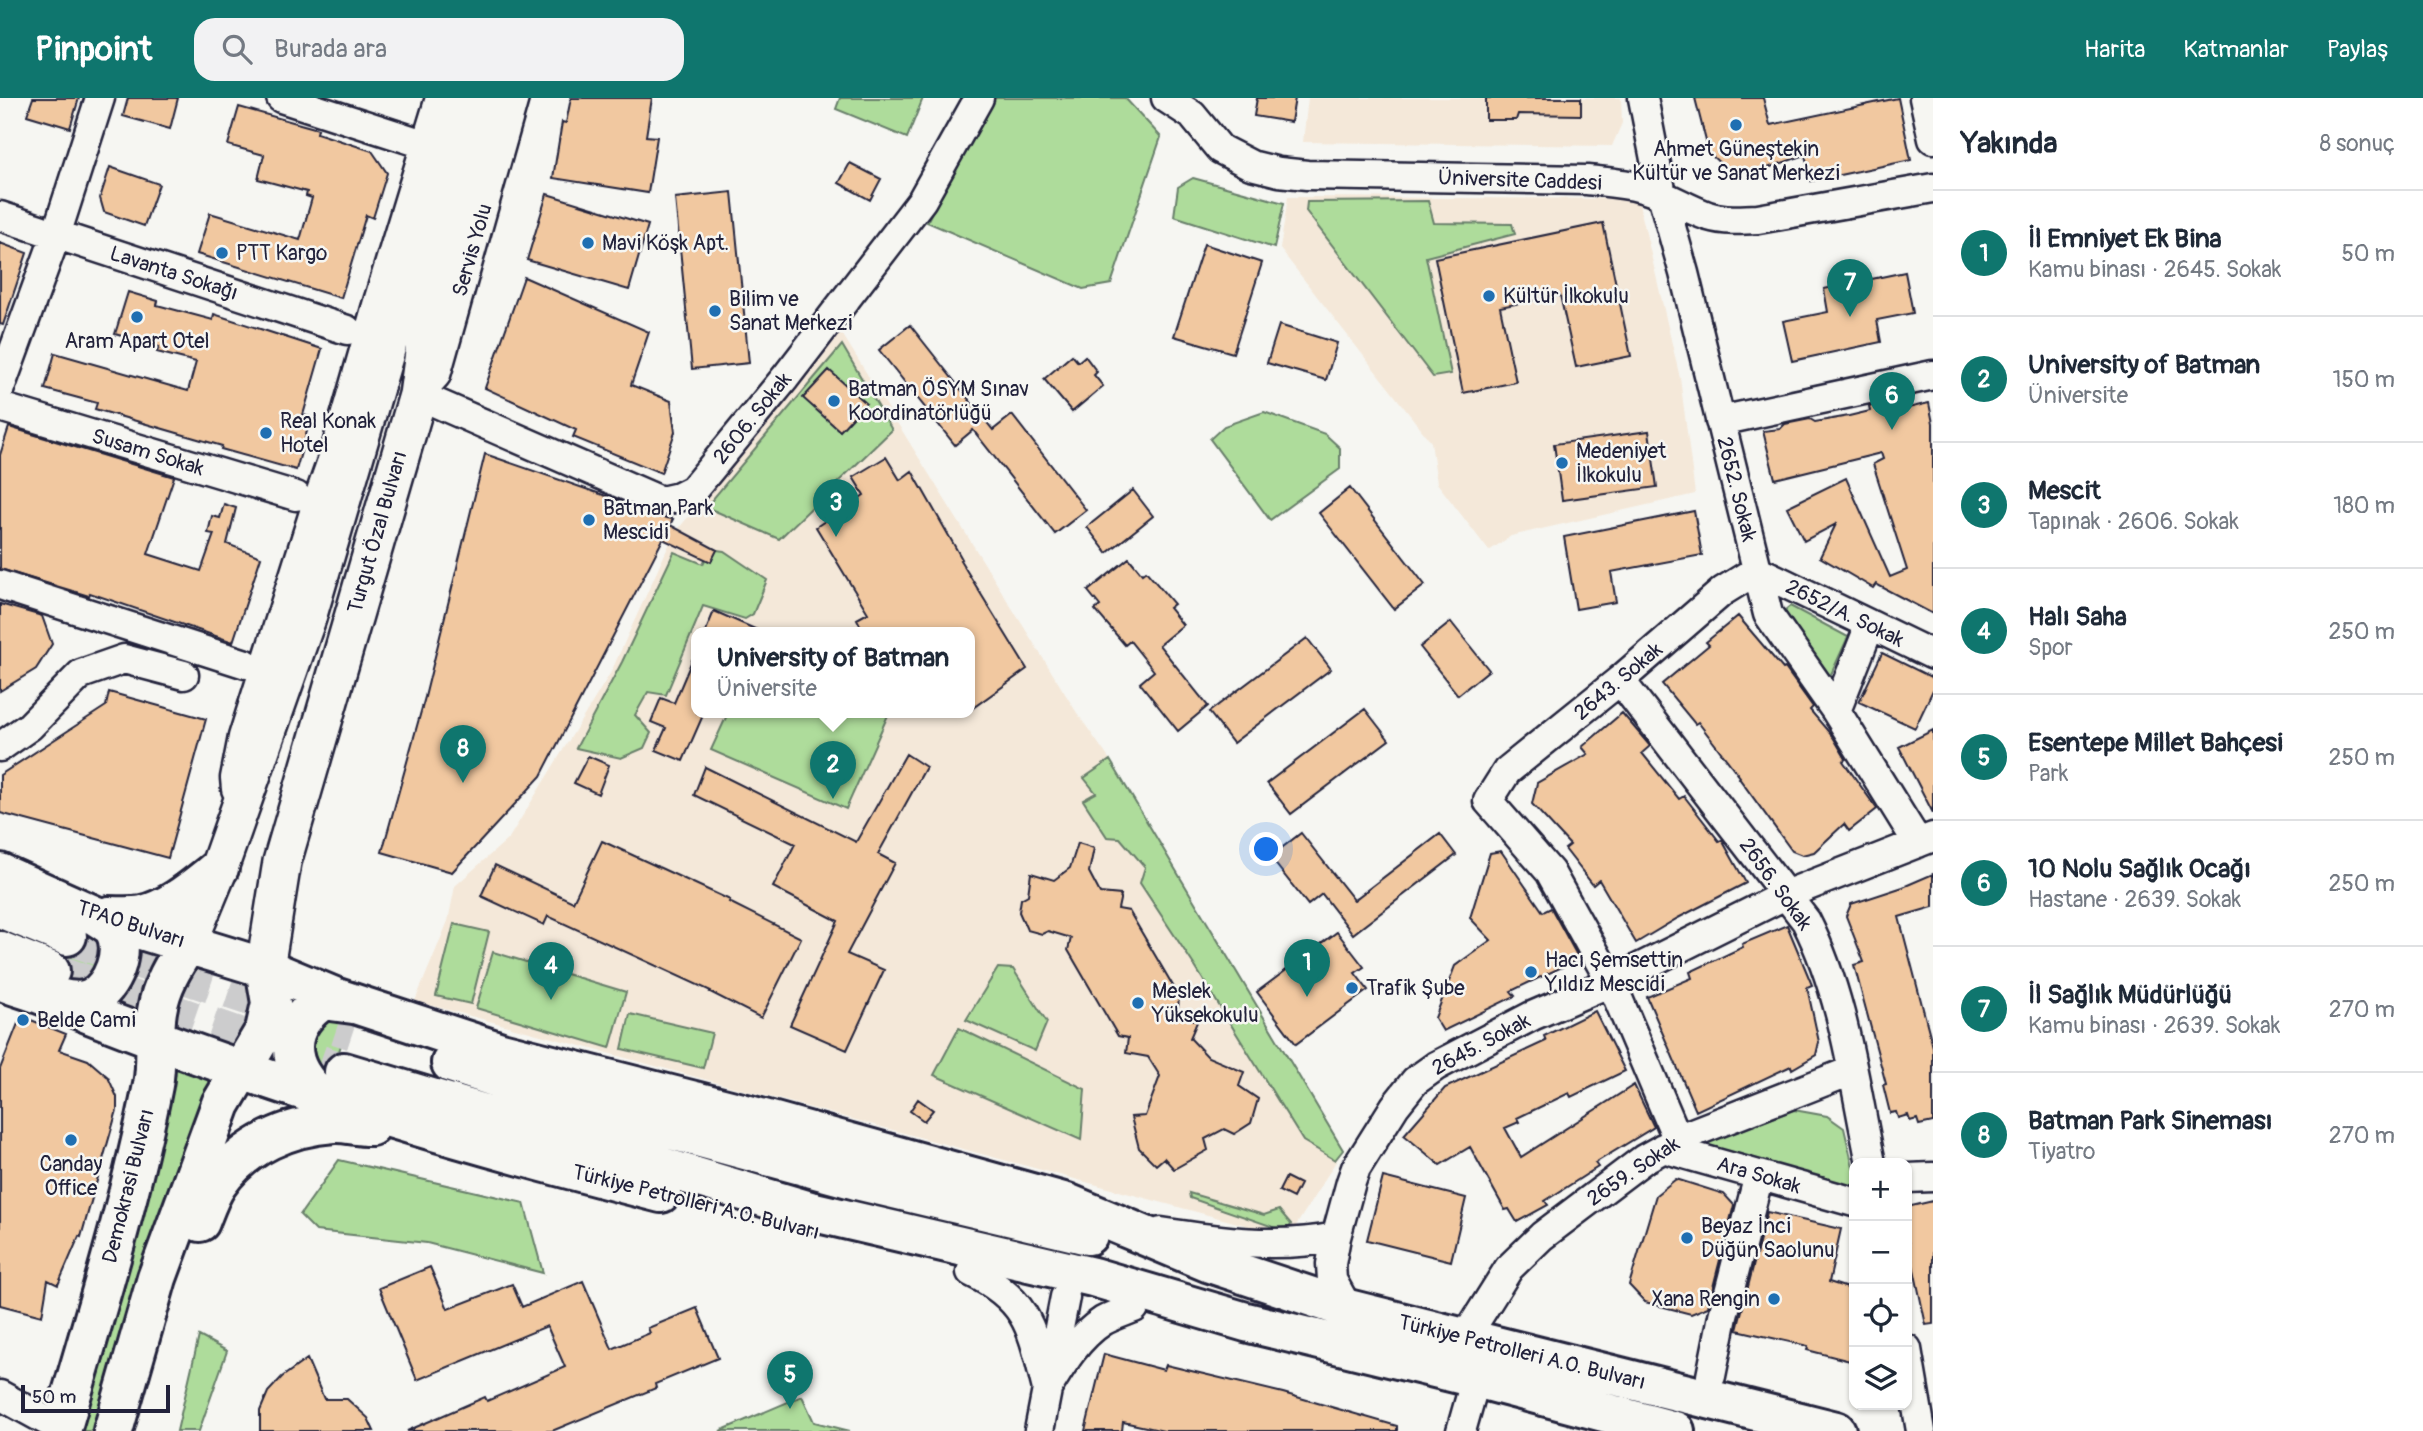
<!DOCTYPE html>
<html lang="tr">
<head>
<meta charset="utf-8">
<style>
  :root { --surface:#fff; --page:#f2f2f3; --text:#1f2937; --muted:#747a83; --line:#e0e1e3; --accent:#0f766e }
  body { margin:0; font-family:Pangolin,sans-serif; background:var(--page); color:var(--text) }
  .controls { position:absolute; right:21px; bottom:21px; display:grid; overflow:hidden; border-radius:14px; box-shadow:0 2px 5px #0004 }
  .controls button { width:63px; height:63px; display:grid; place-items:center; padding:0; border:0; border-bottom:2px solid var(--line); background:var(--surface); color:var(--text); font:35px sans-serif }
  .scale { position:absolute; left:21px; bottom:18px; width:149px; box-sizing:border-box; padding-left:7px; border:4px solid #22223b; border-top:0; font-size:19px; line-height:24px; white-space:nowrap; color:#22223b; -webkit-text-stroke:5px #f6f6f2; paint-order:stroke }
  .you { position:absolute; left:1267px; top:752px; width:24px; height:24px; margin:-18px; border:5px solid #fff; border-radius:50%; background:#1a73e8; box-shadow:0 0 0 10px #1a73e833 }
  .badge { display:grid; place-items:center; width:46px; height:46px; border-radius:50%; background:var(--accent); color:#fff; font-size:23px; font-weight:700 }
  .pin { position:absolute; translate:-50% -58px; filter:drop-shadow(0 2px 4px #0008) }
  .pin::after { content:''; position:absolute; top:37px; width:24px; height:21px; background:inherit; clip-path:polygon(0 0,100% 0,50% 100%) }
  .popup { position:absolute; left:691px; top:529px; width:284px; height:91px; box-sizing:border-box; display:grid; place-content:center; border-radius:14px; background:var(--surface); filter:drop-shadow(0 2px 5px #0005); font-size:23px; white-space:nowrap; color:var(--muted) }
  .popup b { font-size:26px; color:var(--text) }
  .popup::after { content:''; position:absolute; left:50%; top:100%; margin-left:-14px; border:14px solid transparent; border-top-color:var(--surface) }
  .list { margin:0; padding:0; list-style:none }
  h2 { display:flex; justify-content:space-between; align-items:center; height:91px; margin:0; padding:0 28px; font-size:30px }
  h2 small { font-size:23px; font-weight:400; color:var(--muted) }
  .list li { display:grid; grid-template-columns:46px 1fr auto; gap:21px; align-items:center; box-sizing:border-box; height:126px; padding:0 28px; border-top:2px solid var(--line) }
  .list b { display:block; font-size:26px; white-space:nowrap }
  .list p { margin:0; font-size:23px; white-space:nowrap; color:var(--muted) }
  .list em { font-size:23px; font-style:normal; color:var(--muted) }
  .icon { flex:none; width:38px; height:38px; fill:none; stroke:currentColor; stroke-width:2; stroke-linecap:round; stroke-linejoin:round }
  .map { position:relative; flex:none; width:1933px; height:1333px; overflow:hidden }
  header { display:flex; align-items:center; gap:42px; box-sizing:border-box; height:98px; padding:0 35px; background:var(--accent); color:#fff }
  header strong { font-size:33px }
  nav { display:flex; gap:38px; margin-inline-start:auto; font-size:24px }
  .search { width:490px; height:63px; background:var(--page); display:flex; align-items:center; gap:18px; box-sizing:border-box; padding:0 24px; border-radius:21px; color:var(--muted); font-size:26px }
  main { display:flex }
  aside { flex:1; background:var(--surface) }
  .map>svg:first-child { display:block }
  .built { fill:#f4e8d9; fill-rule:evenodd }
  .green { fill:#aedc9b; stroke:#687f6b; stroke-width:2 }
  .building { fill:#f1c8a0; stroke:#22223b; stroke-width:2 }
  .lines { fill:none; stroke-linecap:round; stroke-linejoin:round }
  .highway-tunnel { stroke:#cccccd; stroke-width:38; stroke-dasharray:38 19; stroke-linecap:butt }
  .minor-casing { stroke:#22223b; stroke-width:33 }
  .major-casing { stroke:#22223b; stroke-width:42 }
  .highway-casing { stroke:#22223b; stroke-width:44 }
  .minor { stroke:#f6f6f2; stroke-width:28 }
  .major { stroke:#f6f6f2; stroke-width:37 }
  .highway { stroke:#f6f6f2; stroke-width:38 }
  .poi-dot { fill:#1f6fb2; stroke:#f6f6f2; stroke-width:2.5 }
  .labels { text-anchor:middle; stroke-width:5; stroke-linejoin:round; paint-order:stroke }
  .poi-label { font-size:21px; fill:#22223b; stroke:#f6f6f2; text-anchor:start }
  .street-label { font-size:21px; fill:#22223b; stroke:#f6f6f2 }
</style>
</head>
<body>
<header>
<strong>Pinpoint</strong>
<div class="search"><svg class="icon" aria-label="search" viewBox="0 0 24 24"><circle cx="10" cy="10" r="6"/><path d="M15 15l6 6"/></svg>Burada ara</div>
<nav><a>Harita</a><a>Katmanlar</a><a>Paylaş</a></nav>
</header>
<main>
<div class="map">
<svg width="1933" height="1333" viewBox="0 0 1933 1333">
  <rect width="100%" height="100%" fill="#f6f6f2"/>
  <filter id="ink" filterUnits="userSpaceOnUse"><feTurbulence type="fractalNoise" baseFrequency=".0143" numOctaves="2"/><feDisplacementMap in="SourceGraphic" scale="14" xChannelSelector="R" yChannelSelector="G"/><feConvolveMatrix kernelMatrix="1 2 1 2 8 2 1 2 1" color-interpolation-filters="sRGB"/></filter>
  <g filter="url(#ink)">
    <path class="built" d="M1308 0H1621L1622 25 1612 48 1303 44Z
      M1288 99 1638 101 1680 280 1695 396 1511 438 1489 453 1437 385 1431 344 1280 151Z
      M841 234 1077 615 1110 662 1343 1052 1289 1139 415 903 448 823 455 788 509 740 611 574 674 436ZM696 535H970V615H696Z"/>
    <path class="green" d="M840 0H923L907 40 836 11Z
      M994 0H1125L1161 39 1111 186 1083 191 927 124 958 62Z
      M1193 80 1284 105 1274 150 1174 118 1178 89Z
      M1428 103 1434 125 1512 126 1515 136 1426 159 1451 276 1433 279 1306 113 1307 104Z
      M842 247 892 332 779 441 706 409Z
      M1264 314 1325 336 1340 350V371L1270 422 1210 341 1224 328Z
      M710 451 724 453 767 482 753 516 745 521 703 508 666 597 648 594 635 617 651 635 644 650 621 660 576 650 622 564 674 454 703 466Z
      M1790 508 1848 539 1828 583 1784 513Z
      M728 615H889L846 711 711 652Z
      M1110 662 1343 1052 1335 1062 1303 1043 1194 867 1140 785 1145 769 1120 740 1107 739 1083 702 1096 695 1084 680Z
      M84 820 104 846 93 878 79 886H56Z
      M454 826 489 834 471 906 436 898Z
      M493 854 626 894 610 950 476 910Z
      M998 870 1013 871 1047 924 1035 953 966 922Z
      M352 912 330 982 309 966 314 927Z
      M630 916 712 935 703 970 622 951Z
      M959 930 1085 991 1081 1042 934 977Z
      M178 967 214 977 147 1162 93 1333H77L169 977Z
      M1794 1012 1827 1018 1844 1030 1854 1073V1095L1698 1048Z
      M339 1062 524 1105 543 1175 427 1145 316 1133 300 1117Z
      M1189 1095 1264 1117 1279 1112 1291 1126 1288 1134 1190 1100Z
      M199 1238 227 1253 199 1333H177Z
      M802 1298 814 1324 850 1333H720Z"/>
    <path class="building" d="M33 0H79L70 30 27 17Z
      M128 0H178L170 31 123 18Z
      M571 0H652L646 38 657 39 648 95 553 80 562 24 566 25Z
      M1257 0H1295L1291 24 1254 18Z
      M1486 0H1581V17L1518 16 1516 22H1486Z
      M1695 0H1763L1770 27 1898 0 1911 62 1811 83 1805 57 1759 73H1728L1709 55Z
      M239 9 318 31 317 35 372 53 387 75 373 120 366 117 341 200 197 156 210 115 300 142 312 100 306 98 307 94 258 81 264 57 228 47Z
      M850 65 881 81 870 102 839 85Z
      M110 69 159 86 144 128 104 114 100 100Z
      M732 94 749 265 692 271 675 100Z
      M547 96 648 127 629 192 527 162Z
      M1603 125 1631 258 1576 269 1560 197 1500 209 1516 284 1463 295 1435 160Z
      M0 145 27 155 3 227 0 226Z
      M1204 146 1262 165 1233 255 1174 238Z
      M1905 174 1913 215 1877 222 1881 244 1792 263 1783 223 1828 214 1824 191Z
      M524 179 649 234 631 287 671 303 675 334 661 375 573 339 576 332 485 290Z
      M128 194 158 203 157 207 213 222 214 216 322 251 303 317 311 319 296 372 221 351 222 348 95 311 97 305 45 291 55 255 188 293 196 264 157 254 159 249 115 236Z
      M910 227 993 332 1012 317 1086 412 1055 436 973 332 955 347 879 252Z
      M1279 227 1337 245 1326 282 1267 265Z
      M1072 257 1078 264 1085 258 1097 274 1094 277 1103 288 1072 314 1044 281Z
      M829 272 866 305 840 333 803 300Z
      M1906 300 1908 310 1929 305 1933 325V516L1876 486 1873 490 1820 459 1836 426 1804 443 1787 409 1846 380 1890 479 1907 472 1873 366 1883 361 1881 355 1775 381 1763 333 1780 331 1785 326 1810 321 1815 324 1849 318 1870 313 1869 308Z
      M9 329 174 379 148 456 201 473 214 436 208 435 212 418 220 420 224 406 236 410 227 446 261 459 233 544 90 495 89 498 0 471V357Z
      M1649 333 1657 389 1562 402 1554 346Z
      M485 356 612 400 654 418 673 421 670 427 717 452 711 464 663 441 541 678 452 774 382 754 425 599Z
      M886 359 900 382 912 373 962 461 960 462 1027 571 970 612V535H864L857 521 868 515 816 429 864 397 853 379Z
      M1350 390 1425 487 1394 511 1319 415Z
      M1133 392 1153 418 1107 455 1087 429Z
      M1694 413 1702 457 1611 474 1616 504 1576 511 1564 439Z
      M1129 460 1142 476 1146 473 1174 506 1169 510 1183 527 1159 547 1208 608 1178 633 1140 585 1154 573 1130 543 1125 547 1095 512 1100 508 1088 493Z
      M0 506 42 518 52 546 36 571 0 593Z
      M714 513 764 535H705Z
      M1738 518 1783 571 1785 570 1813 609 1810 612 1833 639 1846 661 1843 663 1877 711 1849 733 1844 726 1814 754 1802 757 1792 753 1739 680 1740 679 1698 624 1695 626 1662 586 1709 547 1706 544Z
      M1451 524 1489 572 1458 597 1420 549Z
      M1307 540 1331 571 1233 645 1209 614Z
      M696 553V615H704L683 663 656 652 666 630 651 624 661 600 674 605Z
      M1882 555 1933 580V592L1915 630 1859 604Z
      M109 594 206 621 168 760 0 715V677L106 608Z
      M1365 611 1389 642 1291 716 1267 685Z
      M1622 615 1650 648 1642 655 1679 701 1684 698 1719 743 1722 742 1746 785 1678 820 1636 845 1599 782 1593 787 1565 751 1570 747 1532 706 1537 685 1588 656 1582 649Z
      M1933 632V715L1899 649Z
      M906 656 926 669 878 756 895 765 847 856 884 872 847 952 790 927 838 823 773 789 795 746 694 697 705 669 856 744Z
      M588 658 609 667 598 696 574 685Z
      M1301 735 1354 802 1440 736 1456 757 1353 836 1322 796 1308 807 1270 759Z
      M602 743 730 802 729 804 801 840 761 920 710 894 711 893 548 818 544 827 481 798 495 767 573 804Z
      M1078 745 1094 750 1089 774 1100 795 1121 797 1118 811 1129 813 1179 898 1178 912 1197 924 1190 940 1208 959 1244 974 1239 988 1258 1001 1251 1025 1234 1036 1224 1031 1205 1041 1208 1052 1174 1071 1164 1060 1156 1067 1139 1050 1131 1019 1145 1018 1160 978 1148 959 1126 955 1128 940 1118 938 1068 852 1071 840 1048 833 1042 836 1027 832 1019 814 1021 801 1028 797 1031 775 1054 782 1070 770Z
      M1501 753 1543 814 1551 810 1579 861 1511 893 1515 898 1443 933 1435 920 1455 868 1491 842 1470 820 1490 755Z
      M1933 776V809L1899 819 1933 949V1024L1919 1027 1917 1021 1910 1023 1908 1017 1898 1020 1896 1014 1890 1015 1883 987 1886 986 1854 867 1864 864 1846 818 1851 806 1903 789Z
      M1787 827 1812 887 1807 889 1819 944 1816 957 1792 971 1791 968 1696 1013 1647 899 1692 880 1690 874 1743 849 1742 846Z
      M1337 834 1364 869 1355 875 1368 892 1296 946 1257 894Z
      M1595 913 1625 973 1571 999 1569 995 1517 1020 1519 1024 1505 1030 1521 1059 1634 987 1654 1029 1595 1065 1598 1069 1545 1103 1548 1107 1517 1124 1509 1111 1505 1112 1470 1049 1440 1067 1404 1037 1445 990 1546 943 1544 938Z
      M21 918 66 936 59 952 88 962 108 979 117 999V1012L81 1139 79 1138 58 1187 48 1182 42 1218 0 1207V971Z
      M918 1001 933 1012 924 1023 910 1013Z
      M1286 1079 1300 1086 1293 1100 1279 1093Z
      M1383 1079 1466 1100 1451 1163 1367 1142Z
      M1676 1081 1724 1096 1734 1107 1708 1209 1691 1216 1645 1204 1629 1187 1656 1097Z
      M1933 1103V1226L1926 1227 1907 1139V1109Z
      M1767 1114 1841 1131 1829 1184 1854 1192V1264L1807 1252 1808 1248 1737 1232Z
      M430 1169 448 1211 512 1186 522 1209 583 1183 612 1251 650 1235 648 1230 697 1210 718 1260 655 1286 656 1290 552 1333H407L485 1299 487 1303 565 1269 547 1228 417 1282 379 1190Z
      M1104 1256 1164 1272 1166 1267 1283 1295 1397 1328V1333H1164L1123 1324 1122 1333H1085Z
      M307 1261 324 1301H347L368 1320 374 1333H260V1313L268 1294 282 1279Z"/>
    <g class="lines">
      <path class="highway-tunnel" d="M67 838 353 933
        M50 873 344 974"/>
      <defs>
        <path id="minor" d="M281 0 427 47
          M514 0 436 277 418 297 661 403 679 399 693 392 785 280 922 102 979 0
          M1166 0 1192 17 1220 51 1251 67 1279 74 1307 77 1587 82C1605 84 1624 85 1642 90 1665 96 1685 110 1708 118 1724 123 1741 122 1758 121L1933 90
          M1643 0 1662 97 1684 175 1768 516 1836 613 1918 745
          M1924 0 1933 41
          M0 118 347 232
          M0 290 56 137 100 0
          M0 309 296 398
          M1720 323 1933 277
          M1757 472 1933 557
          M0 487 246 566
          M1620 582 1806 823C1844 898 1854 984 1871 1065
          M1836 613 1870 527
          M0 649 30 628 81 576 124 561 184 577
          M236 691 235 680 243 639 317 405 335 354 377 207 440 0
          M1678 1042 1611 884 1550 774 1488 703 1507 673 1620 582 1723 493 1757 472
          M1663 1050 1854 1104
          M1907 1080 1933 1079
          M1161 1134C1220 1143 1278 1151 1336 1139
          M971 1174C1030 1203 1032 1232 1047 1291 1062 1266 1078 1239 1103 1223 1112 1218 1124 1214 1134 1210
          M1348 1211 1332 1182 1331 1166 1336 1139 1351 1084 1356 1070 1395 1008 1415 983 1436 968 1532 918 1611 884 1785 797 1933 739
          M1465 1240 1509 1170 1542 1138 1644 1061 1687 1037 1851 973
          M1907 1251 1921 1333
          M1711 1278 1723 1218 1759 1077
          M0 1297 62 1331
          M1039 1333 1065 1199
          M1461 1333 1476 1280"/>
        <path id="major" d="M188 845 219 770 307 520 460 0
          M265 870 282 764 418 297 429 219 495 0"/>
        <path id="highway" d="M0 775 96 818 265 870 337 900 501 954 742 1015 1067 1105 1210 1165 1348 1211 1836 1333
          M0 810 67 838
          M109 818C120 818 132 819 143 817 172 810 196 788 219 770
          M0 853 50 873
          M0 882C16 889 34 893 50 900 247 981 454 1043 661 1095
          M52 899C64 901 78 906 91 900 112 891 127 852 114 832 110 826 102 822 96 818
          M451 965 590 1010 856 1082 1088 1137
          M344 974 810 1113 1093 1179 1246 1224 1476 1280 1675 1333
          M320 998C284 967 283 929 323 902L353 906
          M200 1124C205 1111 210 1096 218 1085 245 1047 289 1028 334 1025 346 1024 359 1029 371 1028
          M61 1333C94 1219 130 1104 153 987 158 962 153 937 157 913 161 887 174 867 188 845
          M113 1333 157 1180 221 1006 265 932 271 905 265 870"/>
      </defs>
      <use href="#minor" class="minor-casing"/>
      <use href="#major" class="major-casing"/>
      <use href="#highway" class="highway-casing"/>
      <use href="#minor" class="minor"/>
      <use href="#major" class="major"/>
      <use href="#highway" class="highway"/>
    </g>
  </g>
  <g class="poi-dot">
    <circle cx="1736" cy="27" r="7"/>
    <circle cx="588" cy="145" r="7"/>
    <circle cx="222" cy="155" r="7"/>
    <circle cx="1489" cy="198" r="7"/>
    <circle cx="715" cy="213" r="7"/>
    <circle cx="137" cy="219" r="7"/>
    <circle cx="834" cy="303" r="7"/>
    <circle cx="266" cy="335" r="7"/>
    <circle cx="1562" cy="365" r="7"/>
    <circle cx="589" cy="422" r="7"/>
    <circle cx="1531" cy="874" r="7"/>
    <circle cx="1352" cy="890" r="7"/>
    <circle cx="1138" cy="905" r="7"/>
    <circle cx="23" cy="922" r="7"/>
    <circle cx="71" cy="1042" r="7"/>
    <circle cx="1687" cy="1140" r="7"/>
    <circle cx="1774" cy="1201" r="7"/>
  </g>
  <g class="labels">
    <g class="poi-label">
      <text x="1736" y="58" text-anchor="middle">Ahmet Güneştekin<tspan x="1736" dy="24">Kültür ve Sanat Merkezi</tspan></text>
      <text x="602" y="152">Mavi Köşk Apt.</text>
      <text x="236" y="162">PTT Kargo</text>
      <text x="1503" y="205">Kültür İlkokulu</text>
      <text x="729" y="208">Bilim ve<tspan x="729" dy="24">Sanat Merkezi</tspan></text>
      <text x="137" y="250" text-anchor="middle">Aram Apart Otel</text>
      <text x="848" y="298">Batman ÖSYM Sınav<tspan x="848" dy="24">Koordinatörlüğü</tspan></text>
      <text x="280" y="330">Real Konak<tspan x="280" dy="24">Hotel</tspan></text>
      <text x="1576" y="360">Medeniyet<tspan x="1576" dy="24">İlkokulu</tspan></text>
      <text x="603" y="417">Batman Park<tspan x="603" dy="24">Mescidi</tspan></text>
      <text x="1545" y="869">Hacı Şemsettin<tspan x="1545" dy="24">Yıldız Mescidi</tspan></text>
      <text x="1366" y="897">Trafik Şube</text>
      <text x="1152" y="900">Meslek<tspan x="1152" dy="24">Yüksekokulu</tspan></text>
      <text x="37" y="929">Belde Cami</text>
      <text x="71" y="1073" text-anchor="middle">Canday<tspan x="71" dy="24">Office</tspan></text>
      <text x="1701" y="1135">Beyaz İnci<tspan x="1701" dy="24">Düğün Saolunu</tspan></text>
      <text x="1760" y="1208" text-anchor="end">Xana Rengin</text>
    </g>
    <g class="street-label">
      <text transform="translate(1520 82) rotate(2)" y="7">Üniversite Caddesi</text>
      <text transform="translate(472 152) rotate(-74)" y="7">Servis Yolu</text>
      <text transform="translate(174 175) rotate(18)" y="7">Lavanta Sokağı</text>
      <text transform="translate(752 320) rotate(-51)" y="7">2606. Sokak</text>
      <text transform="translate(148 354) rotate(17)" y="7">Susam Sokak</text>
      <text transform="translate(1737 391) rotate(76)" y="7">2652. Sokak</text>
      <text transform="translate(377 434) rotate(-74)" y="7">Turgut Özal Bulvarı</text>
      <text transform="translate(1845 515) rotate(26)" y="7">2652/A. Sokak</text>
      <text transform="translate(1618 583) rotate(-40)" y="7">2643. Sokak</text>
      <text transform="translate(1776 786) rotate(54)" y="7">2656. Sokak</text>
      <text transform="translate(131 826) rotate(18)" y="7">TPAO Bulvarı</text>
      <text transform="translate(1481 946) rotate(-28)" y="7">2645. Sokak</text>
      <text transform="translate(1633 1073) rotate(-34)" y="7">2659. Sokak</text>
      <text transform="translate(1759 1077) rotate(16)" y="7">Ara Sokak</text>
      <text transform="translate(128 1088) rotate(-76)" y="7">Demokrasi Bulvarı</text>
      <text transform="translate(696 1104) rotate(14)" y="7">Türkiye Petrolleri A.O. Bulvarı</text>
      <text transform="translate(1522 1254) rotate(14)" y="7">Türkiye Petrolleri A.O. Bulvarı</text>
    </g>
  </g>
</svg>
<div class="controls">
<button>+</button>
<button>−</button>
<button><svg class="icon" aria-label="locate" viewBox="0 0 24 24"><circle cx="12" cy="12" r="6"/><path d="M12 2v4M12 18v4M2 12h4M18 12h4"/></svg></button>
<button><svg class="icon" aria-label="layers" viewBox="0 0 24 24"><path d="M12 4l9 5-9 5-9-5zM3 14l9 5 9-5"/></svg></button>
</div>
<div class="scale">50 m</div>
<div class="you"></div>
<div class="pin badge" style="left:1307px;top:899px">1</div>
<div class="pin badge" style="left:833px;top:701px">2</div>
<div class="popup"><b>University of Batman</b>Üniversite</div>
<div class="pin badge" style="left:836px;top:439px">3</div>
<div class="pin badge" style="left:551px;top:902px">4</div>
<div class="pin badge" style="left:790px;top:1311px">5</div>
<div class="pin badge" style="left:1892px;top:332px">6</div>
<div class="pin badge" style="left:1850px;top:219px">7</div>
<div class="pin badge" style="left:463px;top:685px">8</div>
</div>
<aside>
<h2>Yakında<small>8 sonuç</small></h2>
<ul class="list">
<li><span class="badge">1</span><div><b>İl Emniyet Ek Bina</b><p>Kamu binası · 2645. Sokak</p></div><em>50 m</em></li>
<li><span class="badge">2</span><div><b>University of Batman</b><p>Üniversite</p></div><em>150 m</em></li>
<li><span class="badge">3</span><div><b>Mescit</b><p>Tapınak · 2606. Sokak</p></div><em>180 m</em></li>
<li><span class="badge">4</span><div><b>Halı Saha</b><p>Spor</p></div><em>250 m</em></li>
<li><span class="badge">5</span><div><b>Esentepe Millet Bahçesi</b><p>Park</p></div><em>250 m</em></li>
<li><span class="badge">6</span><div><b>10 Nolu Sağlık Ocağı</b><p>Hastane · 2639. Sokak</p></div><em>250 m</em></li>
<li><span class="badge">7</span><div><b>İl Sağlık Müdürlüğü</b><p>Kamu binası · 2639. Sokak</p></div><em>270 m</em></li>
<li><span class="badge">8</span><div><b>Batman Park Sineması</b><p>Tiyatro</p></div><em>270 m</em></li>
</ul>
</aside>
</main>
</body>
</html>
